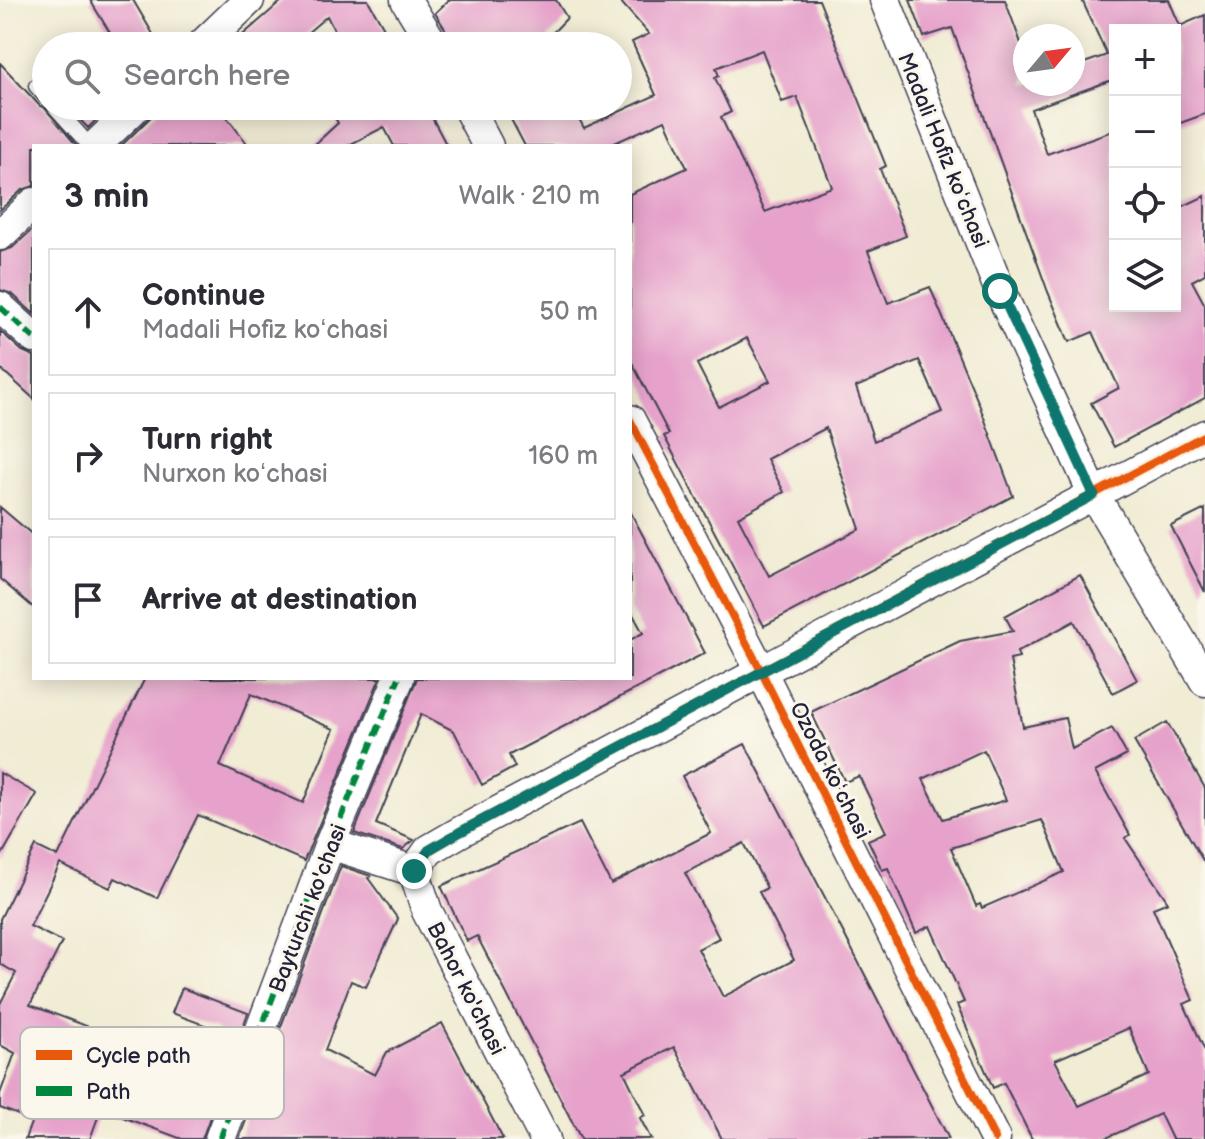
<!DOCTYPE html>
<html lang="en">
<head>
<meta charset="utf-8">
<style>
  :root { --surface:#fff; --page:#f7f7f7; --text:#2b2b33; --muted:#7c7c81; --line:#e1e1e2 }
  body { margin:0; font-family:"Balsamiq Sans",sans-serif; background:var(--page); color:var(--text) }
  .controls { position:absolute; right:24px; top:24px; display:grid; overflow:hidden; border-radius:0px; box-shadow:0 4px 20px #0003 }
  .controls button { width:72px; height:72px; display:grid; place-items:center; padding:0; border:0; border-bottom:2px solid var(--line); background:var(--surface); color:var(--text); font:40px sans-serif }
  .compass { position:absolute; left:1013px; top:24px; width:72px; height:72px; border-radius:50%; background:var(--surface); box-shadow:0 4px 20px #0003; rotate:61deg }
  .stop { position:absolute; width:24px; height:24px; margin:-18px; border:6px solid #0f766e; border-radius:50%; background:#fff }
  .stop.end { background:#0f766e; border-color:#fff; box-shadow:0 2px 8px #0008 }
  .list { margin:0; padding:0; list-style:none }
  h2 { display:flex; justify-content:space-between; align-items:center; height:104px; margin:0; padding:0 32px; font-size:34px }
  h2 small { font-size:26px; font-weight:400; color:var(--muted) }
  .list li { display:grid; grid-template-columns:52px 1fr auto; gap:24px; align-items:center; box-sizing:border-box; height:128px; margin:0 16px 16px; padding:0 16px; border:2px solid var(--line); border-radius:0px }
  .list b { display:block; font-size:30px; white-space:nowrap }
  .list p { margin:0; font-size:26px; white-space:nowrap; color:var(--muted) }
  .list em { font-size:26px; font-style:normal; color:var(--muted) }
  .icon { flex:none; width:44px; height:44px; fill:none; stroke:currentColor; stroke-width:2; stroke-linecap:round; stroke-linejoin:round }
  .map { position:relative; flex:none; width:1205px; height:1139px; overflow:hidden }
  .search { position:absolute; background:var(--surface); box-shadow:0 4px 20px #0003; left:32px; top:32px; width:600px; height:88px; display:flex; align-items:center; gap:20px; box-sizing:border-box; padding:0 28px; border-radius:44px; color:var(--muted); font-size:30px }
  .panel { position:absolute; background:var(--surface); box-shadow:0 4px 20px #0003; left:32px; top:144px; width:600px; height:536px; border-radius:0px }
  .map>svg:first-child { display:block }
  .building { fill:#e6a2cb; fill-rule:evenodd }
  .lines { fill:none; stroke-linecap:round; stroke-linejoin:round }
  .lane-casing { stroke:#414052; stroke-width:17 }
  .street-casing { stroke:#414052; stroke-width:33 }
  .lane { stroke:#fff; stroke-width:14 }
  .street { stroke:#fff; stroke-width:30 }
  .quiet { stroke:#00873e; stroke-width:6; stroke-dasharray:12 6; stroke-linecap:butt }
  .cycleway-casing { stroke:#fbf7ec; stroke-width:13 }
  .cycleway { stroke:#e8590c; stroke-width:8 }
  .route { stroke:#0f766e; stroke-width:10 }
  .labels { text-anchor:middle; stroke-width:6; stroke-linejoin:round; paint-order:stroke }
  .street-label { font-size:22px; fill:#22223b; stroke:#fbf7ec }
  .key { fill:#fbf7ec; stroke:#bab7b7; stroke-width:2 }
  .key-label { font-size:22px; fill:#22223b }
</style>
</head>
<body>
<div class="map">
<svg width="1205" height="1139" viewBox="0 0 1205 1139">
  <rect width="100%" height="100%" fill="#fbf7ec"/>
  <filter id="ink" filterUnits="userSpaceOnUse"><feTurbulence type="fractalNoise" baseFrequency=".0125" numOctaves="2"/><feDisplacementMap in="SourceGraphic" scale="16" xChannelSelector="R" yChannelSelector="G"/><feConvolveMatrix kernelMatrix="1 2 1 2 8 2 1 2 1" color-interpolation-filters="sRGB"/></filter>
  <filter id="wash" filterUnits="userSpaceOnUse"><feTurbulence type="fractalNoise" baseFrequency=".006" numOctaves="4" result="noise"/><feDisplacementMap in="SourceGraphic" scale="32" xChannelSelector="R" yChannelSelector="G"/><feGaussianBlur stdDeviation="1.8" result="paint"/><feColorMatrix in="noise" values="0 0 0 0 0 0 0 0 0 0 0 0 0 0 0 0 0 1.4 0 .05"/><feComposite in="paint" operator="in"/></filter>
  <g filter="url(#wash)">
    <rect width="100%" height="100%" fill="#f1ecd4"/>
    <g id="blocks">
      <path class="building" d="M90 0H133L160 46H118Z
        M283 0H368L394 46H342L327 16 292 46H230Z
        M449 0H556L567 18 540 46H456L435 13Z
        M619 0H819L886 166 880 169 906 236 868 251 888 303 930 287 979 404 1013 496 764 626 664 436 669 434 630 359V194L687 168 665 120 608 146H525L504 106H572L584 128 656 95 632 42 649 34ZM762 50 782 102 797 97 832 187 765 212 721 117 731 112 715 78 719 76 716 68ZM747 338 770 381 719 407 697 364ZM919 360 942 412 874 441 856 387ZM826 428 860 529 769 576 738 517 784 492 767 459Z
        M910 0H1005L1025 54V84H1073V67L1107 55 1082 0H1169L1180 26 1205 15V114L1175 125V30H1115V79L1031 109 1047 154 1115 130V306H1175V210L1205 196V274L1192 281 1205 305V398L1114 447 1091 403 1119 388 1093 332 1069 342 1048 292 952 28 924 37Z
        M0 63 40 106 44 107 77 146H34V186L22 190 0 210Z
        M67 106H89L97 119 88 128Z
        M162 106H218L249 146H121Z
        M328 106H426L447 146H394L384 127 347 146H313L338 123Z
        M34 228V314L12 294 0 290V252L12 248Z
        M0 331 22 351 34 356V399L0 368Z
        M0 507 34 536V608L0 579Z
        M1205 509V592L1171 526Z
        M630 511 705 653 509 755 515 767 482 785 454 731 421 714 376 824 414 840 403 849 354 833 417 678H630V640L643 633 630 609Z
        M1080 575 1137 680 1113 693 1074 621 1017 652 1019 658 1010 660 1023 727 1065 718 1072 749 1112 728 1127 755 1095 772 1130 835 1125 838 1168 902 1153 908 1193 1000 1184 1004 1205 1051V1139H1172L1160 1114 1104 1139H1032L1004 1083 993 1088 957 1005 964 1002 930 926 916 933 888 868 882 870 868 840 886 832 859 776 845 782 811 712 960 641 1013 631 1005 616ZM984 750 1006 800 943 819 923 779ZM1042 820 1064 872 982 908 980 904 976 906 951 848ZM1129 1028 1149 1075 1079 1106 1055 1060Z
        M145 678H380L304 861 198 815 157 898 115 878 110 888 60 864 30 926 62 942 30 1005 108 1034 94 1073 189 1108 218 1030 172 1013 182 988 248 1013 202 1139H182L101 1109 90 1139H25L32 1120 0 1108V1094L15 1053 0 1045V1004L16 973 0 964V919L36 846 58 857ZM251 694 334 729 303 803 220 766Z
        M1167 722 1205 788V864L1134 741Z
        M745 744 844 934 949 1139H722L674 1047 624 1072 645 1115 640 1118 651 1139H581L477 936 467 941 441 886 580 823 611 884 711 833 682 776ZM744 843 767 888 759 892 794 960 723 997 698 949 719 938 685 873Z
        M0 773 37 794 0 858Z
        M341 866 371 876 368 878 398 919 366 987 351 981 325 1050 375 1075 387 1052 442 1023 503 1139H239Z"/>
    </g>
  </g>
  <g filter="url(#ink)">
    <use href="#blocks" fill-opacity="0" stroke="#414052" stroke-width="2"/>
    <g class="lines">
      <defs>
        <path id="lane" d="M36 86 46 97
          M54 106 90 146"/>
        <path id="street" d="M406 0 434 46
          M885 0 1000 291 1094 495 1205 681
          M201 46 249 0
          M467 106 488 146
          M95 146 137 106
          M0 235 34 203
          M0 307 34 338
          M630 420 761 671 995 1139
          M330 844 414 871 427 911 545 1139
          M414 871 429 850 460 832 1205 435
          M220 1139 330 844 399 678"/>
      </defs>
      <use href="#lane" class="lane-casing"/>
      <use href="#street" class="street-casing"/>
      <use href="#lane" class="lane"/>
      <use href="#street" class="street"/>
      <path class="quiet" d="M0 307 34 338
        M220 1139 330 844 399 678"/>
      <defs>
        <path id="cycleway" d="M630 420 761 671 995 1139
          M414 871 429 850 460 832 1205 435"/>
      </defs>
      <use href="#cycleway" class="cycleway-casing"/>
      <use href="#cycleway" class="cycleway"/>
    </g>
  </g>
  <g class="lines" filter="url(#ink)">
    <path class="route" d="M414 871 429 850 460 832 1094 495 1000 291"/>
  </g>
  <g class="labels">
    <g class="street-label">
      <text transform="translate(944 150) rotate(68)" y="8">Madali Hofiz koʻchasi</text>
      <text transform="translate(831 770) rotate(63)" y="8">Ozoda koʻchasi</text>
      <text transform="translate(307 908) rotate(-69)" y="8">Bayturchi ko'chasi</text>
      <text transform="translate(467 988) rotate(63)" y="8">Bahor ko'chasi</text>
    </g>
  </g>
  <rect x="20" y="1027" width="264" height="92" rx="12" class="key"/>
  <rect x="36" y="1050" width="36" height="10" fill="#e8590c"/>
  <rect x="36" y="1086" width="36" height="10" fill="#00873e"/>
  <g class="key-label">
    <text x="86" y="1063">Cycle path</text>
    <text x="86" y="1099">Path</text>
  </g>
</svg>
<div class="controls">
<button>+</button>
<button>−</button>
<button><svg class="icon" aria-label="locate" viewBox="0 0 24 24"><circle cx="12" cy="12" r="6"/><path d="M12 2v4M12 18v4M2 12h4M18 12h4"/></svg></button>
<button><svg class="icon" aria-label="layers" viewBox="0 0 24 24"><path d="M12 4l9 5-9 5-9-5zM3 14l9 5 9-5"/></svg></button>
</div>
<svg class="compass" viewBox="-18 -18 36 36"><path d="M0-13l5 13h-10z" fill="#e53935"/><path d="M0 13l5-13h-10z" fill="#7c7c81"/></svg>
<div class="stop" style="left:1000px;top:291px"></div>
<div class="stop end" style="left:414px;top:871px"></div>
<div class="search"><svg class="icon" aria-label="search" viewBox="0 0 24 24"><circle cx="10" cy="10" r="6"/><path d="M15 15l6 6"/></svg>Search here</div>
<section class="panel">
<h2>3 min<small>Walk · 210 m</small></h2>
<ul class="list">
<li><svg class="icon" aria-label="ahead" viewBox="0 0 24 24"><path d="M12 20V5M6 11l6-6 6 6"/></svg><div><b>Continue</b><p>Madali Hofiz koʻchasi</p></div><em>50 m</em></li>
<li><svg class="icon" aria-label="right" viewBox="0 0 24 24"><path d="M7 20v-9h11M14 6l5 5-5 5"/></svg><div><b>Turn right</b><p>Nurxon koʻchasi</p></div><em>160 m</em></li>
<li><svg class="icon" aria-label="arrive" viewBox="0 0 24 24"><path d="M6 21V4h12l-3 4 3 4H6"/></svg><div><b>Arrive at destination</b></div></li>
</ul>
</section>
</div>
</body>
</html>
